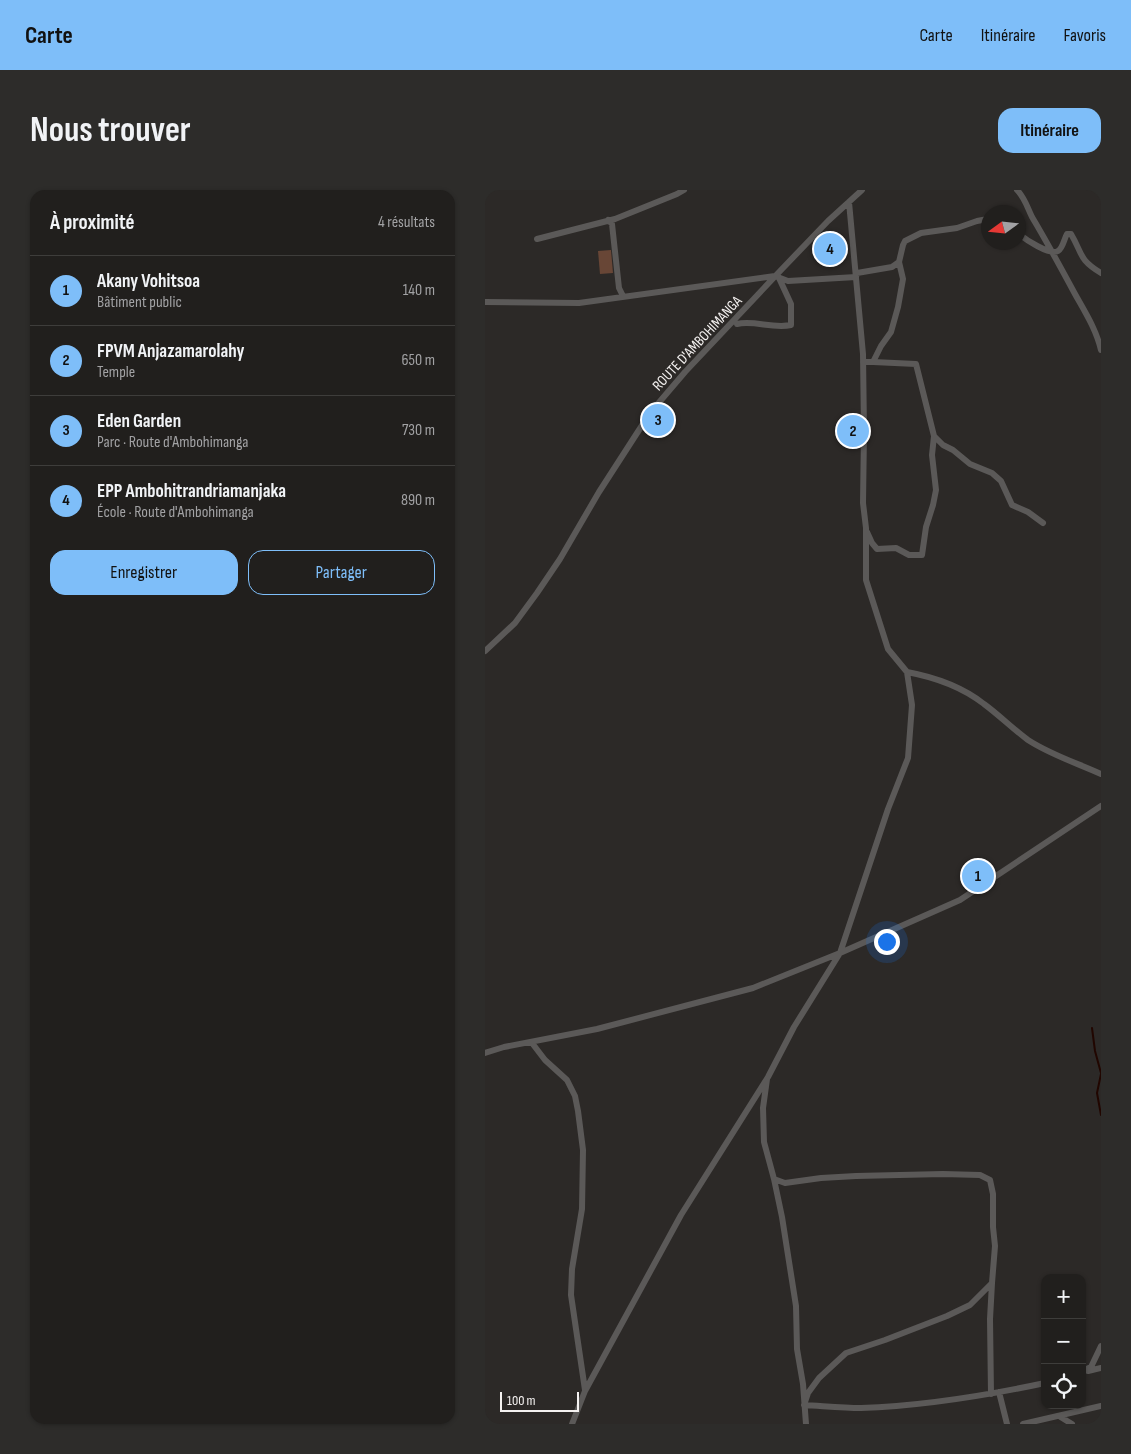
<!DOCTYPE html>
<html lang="fr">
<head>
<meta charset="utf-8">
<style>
  :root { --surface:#211f1d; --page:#2d2c2a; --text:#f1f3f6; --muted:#a2a2a4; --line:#3e3d3b; --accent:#7ebef9 }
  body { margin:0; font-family:"Sofia Sans Condensed",sans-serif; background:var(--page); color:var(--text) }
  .controls { position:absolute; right:15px; bottom:15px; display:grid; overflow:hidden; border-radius:10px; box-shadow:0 1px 4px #0004 }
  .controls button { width:45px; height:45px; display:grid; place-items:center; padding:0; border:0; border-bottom:1px solid var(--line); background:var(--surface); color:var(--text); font:25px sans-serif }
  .compass { position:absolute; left:496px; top:15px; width:45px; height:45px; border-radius:50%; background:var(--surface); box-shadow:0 1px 4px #0004; rotate:255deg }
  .scale { position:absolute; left:15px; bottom:12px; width:79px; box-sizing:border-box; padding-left:5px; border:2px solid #f5f2f1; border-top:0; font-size:14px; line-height:18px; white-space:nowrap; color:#f5f2f1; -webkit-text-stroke:4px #2c2927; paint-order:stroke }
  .you { position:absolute; left:401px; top:751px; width:18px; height:18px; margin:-12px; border:4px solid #fff; border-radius:50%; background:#1a73e8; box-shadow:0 0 0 8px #1a73e833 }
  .badge { display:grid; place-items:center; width:32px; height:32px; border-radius:50%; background:var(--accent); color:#111; font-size:16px; font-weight:700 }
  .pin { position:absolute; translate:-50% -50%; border:2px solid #fff; box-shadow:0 1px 5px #0006 }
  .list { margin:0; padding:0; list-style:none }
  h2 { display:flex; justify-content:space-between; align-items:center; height:65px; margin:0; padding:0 20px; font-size:21px }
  h2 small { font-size:16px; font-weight:400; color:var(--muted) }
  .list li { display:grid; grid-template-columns:32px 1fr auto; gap:15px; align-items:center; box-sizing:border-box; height:70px; padding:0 20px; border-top:1px solid var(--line) }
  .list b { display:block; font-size:19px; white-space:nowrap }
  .list p { margin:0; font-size:16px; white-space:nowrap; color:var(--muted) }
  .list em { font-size:16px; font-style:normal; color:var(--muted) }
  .actions { display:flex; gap:10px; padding:15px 20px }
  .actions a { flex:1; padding:11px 0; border:1px solid var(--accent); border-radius:15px; text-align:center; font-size:18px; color:var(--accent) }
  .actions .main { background:var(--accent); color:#111 }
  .icon { flex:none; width:28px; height:28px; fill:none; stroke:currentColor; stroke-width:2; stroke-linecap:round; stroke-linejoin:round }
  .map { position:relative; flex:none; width:616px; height:1234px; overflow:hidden; border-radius:15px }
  header { display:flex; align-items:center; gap:30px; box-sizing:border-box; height:70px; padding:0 25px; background:var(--accent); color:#111 }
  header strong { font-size:24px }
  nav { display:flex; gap:28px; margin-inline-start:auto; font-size:18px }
  .intro { display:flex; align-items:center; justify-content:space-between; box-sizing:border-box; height:120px; padding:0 30px }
  h1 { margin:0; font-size:35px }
  .button { padding:12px 22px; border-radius:15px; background:var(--accent); color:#111; font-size:18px; font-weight:700 }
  main { display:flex; gap:30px; padding:0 30px }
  aside { flex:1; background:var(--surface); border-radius:15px; box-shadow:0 1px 4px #0004 }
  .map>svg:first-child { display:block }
  .green { fill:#684636 }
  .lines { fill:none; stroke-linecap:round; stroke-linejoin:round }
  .stream { stroke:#210600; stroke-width:2 }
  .minor { stroke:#5b5958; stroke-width:6 }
  .labels { text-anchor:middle; stroke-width:4; stroke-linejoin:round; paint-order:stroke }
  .street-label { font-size:15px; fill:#f5f2f1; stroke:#2c2927 }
</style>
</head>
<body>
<header>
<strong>Carte</strong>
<nav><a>Carte</a><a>Itinéraire</a><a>Favoris</a></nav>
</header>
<div class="intro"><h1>Nous trouver</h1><a class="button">Itinéraire</a></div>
<main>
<aside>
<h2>À proximité<small>4 résultats</small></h2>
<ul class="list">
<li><span class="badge">1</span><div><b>Akany Vohitsoa</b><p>Bâtiment public</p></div><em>140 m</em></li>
<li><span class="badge">2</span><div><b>FPVM Anjazamarolahy</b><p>Temple</p></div><em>650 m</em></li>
<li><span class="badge">3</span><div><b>Eden Garden</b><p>Parc · Route d'Ambohimanga</p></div><em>730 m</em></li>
<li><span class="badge">4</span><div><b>EPP Ambohitrandriamanjaka</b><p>École · Route d'Ambohimanga</p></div><em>890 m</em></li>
</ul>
<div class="actions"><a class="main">Enregistrer</a><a>Partager</a></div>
</aside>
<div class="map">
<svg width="616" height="1234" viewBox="0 0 616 1234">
  <rect width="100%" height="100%" fill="#2c2927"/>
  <path class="green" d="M126 60 128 83 115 84 113 61Z"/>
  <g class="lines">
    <path class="stream" d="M607 838 610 861 616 883
      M616 884 612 903 616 925"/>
    <path class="minor" d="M532 0C540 8 542 17 547 27 562 52 576 78 590 104 600 122 611 139 616 160
      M123 30 127 34 134 98 138 106
      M534 44C540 49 565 66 573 61 578 58 579 49 582 44H586C598 64 593 69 616 83
      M52 49 130 29 192 4 199 0
      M0 112 94 113 290 86 303 91 371 87 372 83 407 77 414 72
      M252 134C269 130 288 139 306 135V114L294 88
      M378 172H388L396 156 406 142 413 117 418 89 414 72 418 55 420 51 436 43 472 38 492 31 503 29
      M388 172 431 174 449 246 458 255 468 260 485 274 507 283 516 291 527 315 543 322 558 333
      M382 342 387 353 392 359 411 358 424 365H437L441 337 448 315 451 300 447 265 449 246
      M0 461 30 433 52 403 75 369 114 302 165 223 200 182 297 79 343 31 377 0
      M422 482C449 487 476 496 499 514 514 525 528 539 543 550 566 565 592 573 616 584
      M47 853 60 870 82 890 90 906 93 921 98 960 97 1019 87 1079 86 1105 100 1200
      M0 863 19 857 112 839 268 798 355 763 475 710 616 616
      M282 889 278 918 279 952 289 989 297 1027 311 1116 312 1159 318 1194 321 1234
      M289 989 300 993 336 988 371 986 458 984 495 985 505 990 508 1004V1037L510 1056 507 1093 485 1115 462 1126 400 1150 361 1163 334 1188 323 1203 319 1215C338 1216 357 1218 376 1218 438 1216 499 1206 560 1193
      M597 1181 606 1177 616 1156
      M603 1181 616 1178
      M514 1202 522 1234
      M506 1204 505 1129 507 1093
      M574 1226 587 1234
      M87 1234 100 1201 196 1025 283 887 309 837 355 763 403 619 423 568 427 515 422 482 403 459 381 390V338L378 313 379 242 378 164 364 12
      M538 1234 616 1216"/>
  </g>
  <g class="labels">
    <g class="street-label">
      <text transform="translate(212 153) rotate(-47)" y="5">ROUTE D'AMBOHIMANGA</text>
    </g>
  </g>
</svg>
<div class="controls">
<button>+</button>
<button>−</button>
<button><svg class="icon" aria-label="locate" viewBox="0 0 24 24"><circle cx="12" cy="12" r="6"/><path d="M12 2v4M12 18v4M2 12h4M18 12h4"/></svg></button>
</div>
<svg class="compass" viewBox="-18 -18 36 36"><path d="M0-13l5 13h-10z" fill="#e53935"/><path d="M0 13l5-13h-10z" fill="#a2a2a4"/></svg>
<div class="scale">100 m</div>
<div class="you"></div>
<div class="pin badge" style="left:493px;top:686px">1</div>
<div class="pin badge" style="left:368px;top:241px">2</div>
<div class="pin badge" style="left:173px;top:230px">3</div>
<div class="pin badge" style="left:345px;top:59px">4</div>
</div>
</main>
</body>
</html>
